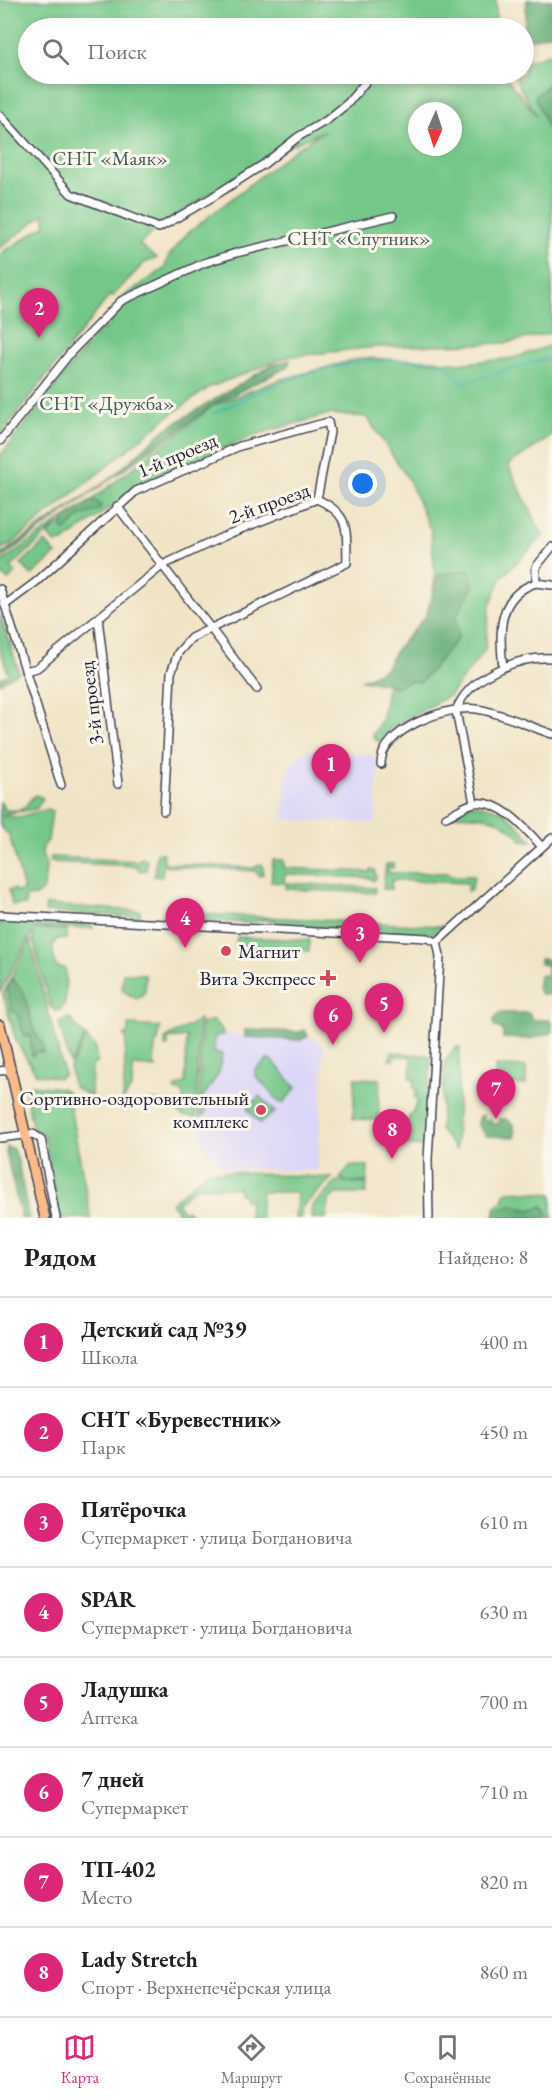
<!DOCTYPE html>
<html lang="ru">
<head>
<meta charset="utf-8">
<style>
  :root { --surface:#fff; --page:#f6f6f6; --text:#202124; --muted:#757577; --line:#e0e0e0; --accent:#db2777 }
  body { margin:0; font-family:"EB Garamond",serif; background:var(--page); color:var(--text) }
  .compass { position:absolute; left:408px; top:102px; width:54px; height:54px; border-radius:50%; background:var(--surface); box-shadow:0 3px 9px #0003; rotate:183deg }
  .you { position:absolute; left:363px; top:484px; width:21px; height:21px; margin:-15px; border:4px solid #fff; border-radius:50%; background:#1a73e8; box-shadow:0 0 0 9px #1a73e833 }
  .badge { display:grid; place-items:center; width:39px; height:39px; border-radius:50%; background:var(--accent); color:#fff; font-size:20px; font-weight:700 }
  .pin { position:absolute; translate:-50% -50px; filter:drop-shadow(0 2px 3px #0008) }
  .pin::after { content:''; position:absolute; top:32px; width:21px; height:18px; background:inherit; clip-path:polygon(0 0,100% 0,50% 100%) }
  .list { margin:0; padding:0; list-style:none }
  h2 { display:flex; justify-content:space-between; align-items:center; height:78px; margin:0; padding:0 24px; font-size:26px }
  h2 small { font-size:20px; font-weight:400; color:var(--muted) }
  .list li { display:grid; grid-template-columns:39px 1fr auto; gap:18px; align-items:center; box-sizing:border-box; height:90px; padding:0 24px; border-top:2px solid var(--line) }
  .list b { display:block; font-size:22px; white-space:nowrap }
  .list p { margin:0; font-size:20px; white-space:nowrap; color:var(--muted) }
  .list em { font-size:20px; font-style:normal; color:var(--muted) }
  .icon { flex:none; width:33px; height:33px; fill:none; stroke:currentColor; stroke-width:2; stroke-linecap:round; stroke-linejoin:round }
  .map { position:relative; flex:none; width:552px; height:1218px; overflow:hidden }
  .search { position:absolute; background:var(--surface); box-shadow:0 3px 9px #0003; left:18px; right:18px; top:18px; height:66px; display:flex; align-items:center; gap:15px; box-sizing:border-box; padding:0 21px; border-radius:33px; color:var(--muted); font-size:22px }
  .sheet { height:798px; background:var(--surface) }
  nav { display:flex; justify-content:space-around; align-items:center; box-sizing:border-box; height:84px; border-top:2px solid var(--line); background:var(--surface); font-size:16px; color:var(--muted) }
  nav a { display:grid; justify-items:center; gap:3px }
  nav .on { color:var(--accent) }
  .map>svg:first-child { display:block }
  .built { fill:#dbd6f7 }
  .green { fill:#75c789; stroke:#4c7462; stroke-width:1.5; fill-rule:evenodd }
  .forest { fill:#60ac75; stroke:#416758; stroke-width:1.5 }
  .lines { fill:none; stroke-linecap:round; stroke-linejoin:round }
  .stream { stroke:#3bacb7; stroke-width:1.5 }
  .minor-casing { stroke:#413f50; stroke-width:10 }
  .major-casing { stroke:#413f50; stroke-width:12 }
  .minor { stroke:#fff; stroke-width:7 }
  .major { stroke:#fabb8b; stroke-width:9 }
  .poi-dot { fill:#d1495b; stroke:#fbf7ec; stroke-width:2 }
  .labels { text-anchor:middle; stroke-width:6; stroke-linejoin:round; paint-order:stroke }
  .park-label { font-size:20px; fill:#3f5c56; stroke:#fbf7ec }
  .street-label { font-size:20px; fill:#22223b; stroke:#fbf7ec }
  .poi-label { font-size:20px; fill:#22223b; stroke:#fbf7ec; text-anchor:end }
</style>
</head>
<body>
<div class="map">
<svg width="552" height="1218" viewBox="0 0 552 1218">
  <rect width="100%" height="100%" fill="#fbf7ec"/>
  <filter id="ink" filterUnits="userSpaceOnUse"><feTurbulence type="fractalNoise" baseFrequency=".0167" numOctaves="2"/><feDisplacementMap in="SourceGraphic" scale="12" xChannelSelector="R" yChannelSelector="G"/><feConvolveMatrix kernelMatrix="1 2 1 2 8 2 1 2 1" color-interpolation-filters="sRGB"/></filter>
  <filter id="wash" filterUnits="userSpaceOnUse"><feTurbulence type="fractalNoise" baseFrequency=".008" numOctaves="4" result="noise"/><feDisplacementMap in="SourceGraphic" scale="24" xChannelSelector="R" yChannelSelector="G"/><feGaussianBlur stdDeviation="1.35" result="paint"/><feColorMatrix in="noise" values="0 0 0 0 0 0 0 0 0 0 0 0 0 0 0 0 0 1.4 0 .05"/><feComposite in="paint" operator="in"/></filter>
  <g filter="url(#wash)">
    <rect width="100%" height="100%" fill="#f0e4c6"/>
    <path class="built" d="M306 750 370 755 378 765 375 823 283 819 287 770Z
      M210 1021 221 1034 314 1039 324 1047 318 1171 223 1168 200 1142 201 1100 207 1094Z"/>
    <path class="green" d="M0 0H496V28H28V74H503L537 116 520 88 515 74H524V62L552 53V333L506 343 375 347 287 357 210 387 165 419 11 544 0 549V456L101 328 104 330 110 324 109 320 122 304 120 299 165 268 168 257 188 233 290 153 325 130 270 155 162 225 139 244 157 258 144 263 112 297 110 295 0 435V254L46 225 44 214 0 248ZM417 111H453V147H417Z
      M552 345V436L508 465 543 536 502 577 490 605 485 650 450 695 391 728 378 742 372 735 381 721 393 660 430 615 435 576 431 531 409 480 367 417 329 414 258 434 141 485 63 542 56 543 47 535 214 405 279 380 362 358 466 363 513 358Z
      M64 518 11 567 16 573 8 580 0 573V563Z
      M45 542 56 554 32 575 21 564Z
      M0 613 19 672 0 683V678L9 675 0 650Z
      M35 795 43 798 36 809 7 813 3 816 19 817 48 809 52 811 48 841 43 846 42 855 46 865 44 889 35 896 25 897 26 905H12L9 890 14 889 16 892 24 890 9 835 0 826V802L6 810C27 812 22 807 35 795Z
      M472 804C506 807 511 817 532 841L520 840 521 838C495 813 486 817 451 815Z
      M157 853H163L164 863 254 868 261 864 263 866V874L259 876 255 871 163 866 162 877 154 876Z
      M51 857 137 861 143 857 147 861 146 870 139 871 137 866 50 862Z
      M273 860H284V868L370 872 371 869 375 870 376 878 373 881 371 878 285 874 284 883 271 882Z
      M386 864H393V868H388L389 873H447L453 876H474L472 889 467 891 468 883 392 880 391 889H383Z
      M286 883 375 888V893L286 889Z
      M46 905 140 911V917L45 912Z
      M181 913 263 917V920L248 923 182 919Z
      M265 917 377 923 376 930 280 925 275 921 265 920Z
      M0 919 55 924H91L93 928H34L0 992Z
      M378 923 440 926H443L436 933 378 930Z
      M36 929 67 930 66 939H56L55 944 52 945 56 967 64 968 66 972 65 1003 60 1010 55 1011 50 1006 32 936Z
      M237 937 310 940 309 951 235 947Z
      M30 940 64 1074 59 1078 36 1074 16 1041 3 994Z
      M123 973 145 974V992L137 999 122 990Z
      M69 1018 85 1036 70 1064 59 1022Z
      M199 1019 196 1117 183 1116 174 1108 152 1106 148 1100 184 1103 182 1091H175L176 1087 185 1083 187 1037 168 1039V1047H165V1039C177 1031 187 1029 199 1019Z
      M213 1020 222 1030 223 1035 215 1036 214 1052 222 1054 219 1073 199 1103 207 1105 205 1114 199 1118 201 1024Z
      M128 1025 160 1027 158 1042 155 1043 154 1067 157 1068 133 1066 132 1087 123 1100 126 1038 124 1035H128Z
      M86 1037 95 1047 97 1063 92 1065 91 1097 73 1086 70 1068Z
      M456 1047H460L456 1150 440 1130 445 1061Z
      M392 1052 431 1056 425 1147 406 1146 408 1119 418 1102 414 1096 417 1093 413 1087 414 1080 410 1078 412 1057 394 1056V1060H389Z
      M267 1060H272L296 1088 283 1103 279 1102 255 1075V1070Z
      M495 1066 526 1067V1085L495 1083Z
      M355 1078 380 1079 378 1120 353 1119Z
      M31 1085 61 1088 67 1091 91 1218H59L44 1136 33 1130 26 1095 27 1088Z
      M260 1096 275 1112 260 1123 247 1109Z
      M351 1166H368L367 1182H347L340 1178Z
      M212 1171 332 1178 301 1208V1218H295L297 1194 294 1192H261V1218H249L250 1200H244V1195L239 1194V1188L198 1186 177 1203 184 1212 187 1210 191 1214 183 1218 171 1203 206 1172Z
      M338 1181 367 1184 366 1194H336L328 1201 327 1218H311L312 1206Z
      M511 1191 552 1194V1218H494L495 1208 503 1201 505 1194Z"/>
    <path class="forest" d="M527 0H552V33L530 40 524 33Z
      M552 81V138L535 97Z
      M290 360 288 367 214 404 0 559V555L110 479 164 430 270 366Z
      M93 500 101 505 100 510 81 516 65 531 62 528 65 518Z
      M469 570 473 586 456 616 458 638 421 682 409 681 393 688V685L362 680 385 669 396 650 426 616 438 575Z
      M540 959 552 960V995L541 994 537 988 539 976 547 975V965L540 964Z
      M12 979 23 991 35 1033 43 1044V1053L38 1051 32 1056 30 1035 25 1037 17 1014 12 1011 7 989Z
      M499 1013H528L534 1020H549L552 1024V1033L530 1039 503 1038V1030L494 1026V1019Z
      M245 1030 300 1032 305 1030 308 1036 301 1040 245 1037Z
      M483 1115 485 1122 489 1118 493 1124H499L500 1119H506L514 1125 515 1137 487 1136 478 1125V1118Z
      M7 1147 12 1148 17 1157 29 1218H21L6 1153Z
      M512 1205 530 1210 543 1206 548 1213 546 1218H495L496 1210Z"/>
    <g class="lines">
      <path class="stream" d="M213 414C293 373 347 355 439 360L465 383 552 357"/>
    </g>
  </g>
  <g filter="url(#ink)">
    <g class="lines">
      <defs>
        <path id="minor" d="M412 28 416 24
          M0 115 71 194 159 228 211 198 264 164 298 137 327 120 348 103 372 74
          M0 441 71 352 121 301 204 263 236 253 393 216
          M117 506 257 689
          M536 583 552 585
          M0 589 61 785
          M5 605 36 582 136 491 240 446 328 422 330 432 317 499
          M98 618 118 784
          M503 667C499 633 497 595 536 583V567L552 547
          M25 671 37 668 163 565 231 533 317 499C351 515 346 529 347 563L191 638 178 653 171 673 164 811
          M456 711C468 676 519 656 552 658
          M456 711 474 803
          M381 764C380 729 449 705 477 709 502 713 528 726 552 734
          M446 817C455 813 462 807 471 804 498 796 526 829 542 847
          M0 915 427 938 437 942
          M437 942 552 838
          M0 1071 11 1069
          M0 1138 33 1134 41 1139 56 1218
          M429 1218 428 1159 440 956 437 942"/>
        <path id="major" d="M0 1025 45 1218"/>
      </defs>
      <use href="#minor" class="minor-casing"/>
      <use href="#major" class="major-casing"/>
      <use href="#minor" class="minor"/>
      <use href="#major" class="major"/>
    </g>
  </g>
  <g class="poi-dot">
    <circle cx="226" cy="951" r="6"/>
    <path d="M325 969h6v6h6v6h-6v6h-6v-6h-6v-6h6z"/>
    <circle cx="261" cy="1110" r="6"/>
  </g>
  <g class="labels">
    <g class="park-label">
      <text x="110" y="165">СНТ «Маяк»</text>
      <text x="359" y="245">СНТ «Спутник»</text>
      <text x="107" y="410">СНТ «Дружба»</text>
    </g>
    <g class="street-label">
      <text transform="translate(177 455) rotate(-23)" y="7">1-й проезд</text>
      <text transform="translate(269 503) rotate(-20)" y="7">2-й проезд</text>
      <text transform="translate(91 703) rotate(-97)" y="7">3-й проезд</text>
    </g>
    <g class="poi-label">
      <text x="238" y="958" text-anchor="start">Магнит</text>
      <text x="316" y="985">Вита Экспресс</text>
      <text x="249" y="1105">Сортивно-оздоровительный<tspan x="249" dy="23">комплекс</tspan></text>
    </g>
  </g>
</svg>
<svg class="compass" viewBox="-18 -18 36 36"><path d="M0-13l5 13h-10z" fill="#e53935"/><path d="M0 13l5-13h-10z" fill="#757577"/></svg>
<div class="you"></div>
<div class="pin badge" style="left:331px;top:794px">1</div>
<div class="pin badge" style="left:39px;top:338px">2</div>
<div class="pin badge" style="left:360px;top:963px">3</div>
<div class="pin badge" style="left:185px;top:948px">4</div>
<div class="pin badge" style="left:384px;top:1033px">5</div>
<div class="pin badge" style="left:333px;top:1045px">6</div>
<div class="pin badge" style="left:496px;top:1119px">7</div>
<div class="pin badge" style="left:392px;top:1159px">8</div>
<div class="search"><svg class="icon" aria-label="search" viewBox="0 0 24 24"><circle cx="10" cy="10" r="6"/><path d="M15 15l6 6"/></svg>Поиск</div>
</div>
<section class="sheet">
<h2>Рядом<small>Найдено: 8</small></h2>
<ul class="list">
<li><span class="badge">1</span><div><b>Детский сад №39</b><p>Школа</p></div><em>400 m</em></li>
<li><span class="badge">2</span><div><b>СНТ «Буревестник»</b><p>Парк</p></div><em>450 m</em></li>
<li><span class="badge">3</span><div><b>Пятёрочка</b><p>Супермаркет · улица Богдановича</p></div><em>610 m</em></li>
<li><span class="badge">4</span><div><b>SPAR</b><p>Супермаркет · улица Богдановича</p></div><em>630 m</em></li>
<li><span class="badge">5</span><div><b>Ладушка</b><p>Аптека</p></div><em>700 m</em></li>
<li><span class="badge">6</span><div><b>7 дней</b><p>Супермаркет</p></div><em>710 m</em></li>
<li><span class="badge">7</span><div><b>ТП-402</b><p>Место</p></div><em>820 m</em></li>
<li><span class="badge">8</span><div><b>Lady Stretch</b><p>Спорт · Верхнепечёрская улица</p></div><em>860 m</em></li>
</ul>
</section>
<nav>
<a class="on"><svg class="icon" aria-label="map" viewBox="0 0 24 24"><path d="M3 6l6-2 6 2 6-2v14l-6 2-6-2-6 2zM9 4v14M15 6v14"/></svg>Карта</a>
<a><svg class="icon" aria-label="directions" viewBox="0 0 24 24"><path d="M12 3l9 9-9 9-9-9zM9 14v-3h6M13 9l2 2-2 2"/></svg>Маршрут</a>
<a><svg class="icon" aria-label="saved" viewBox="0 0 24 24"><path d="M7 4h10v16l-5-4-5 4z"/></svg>Сохранённые</a>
</nav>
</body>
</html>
